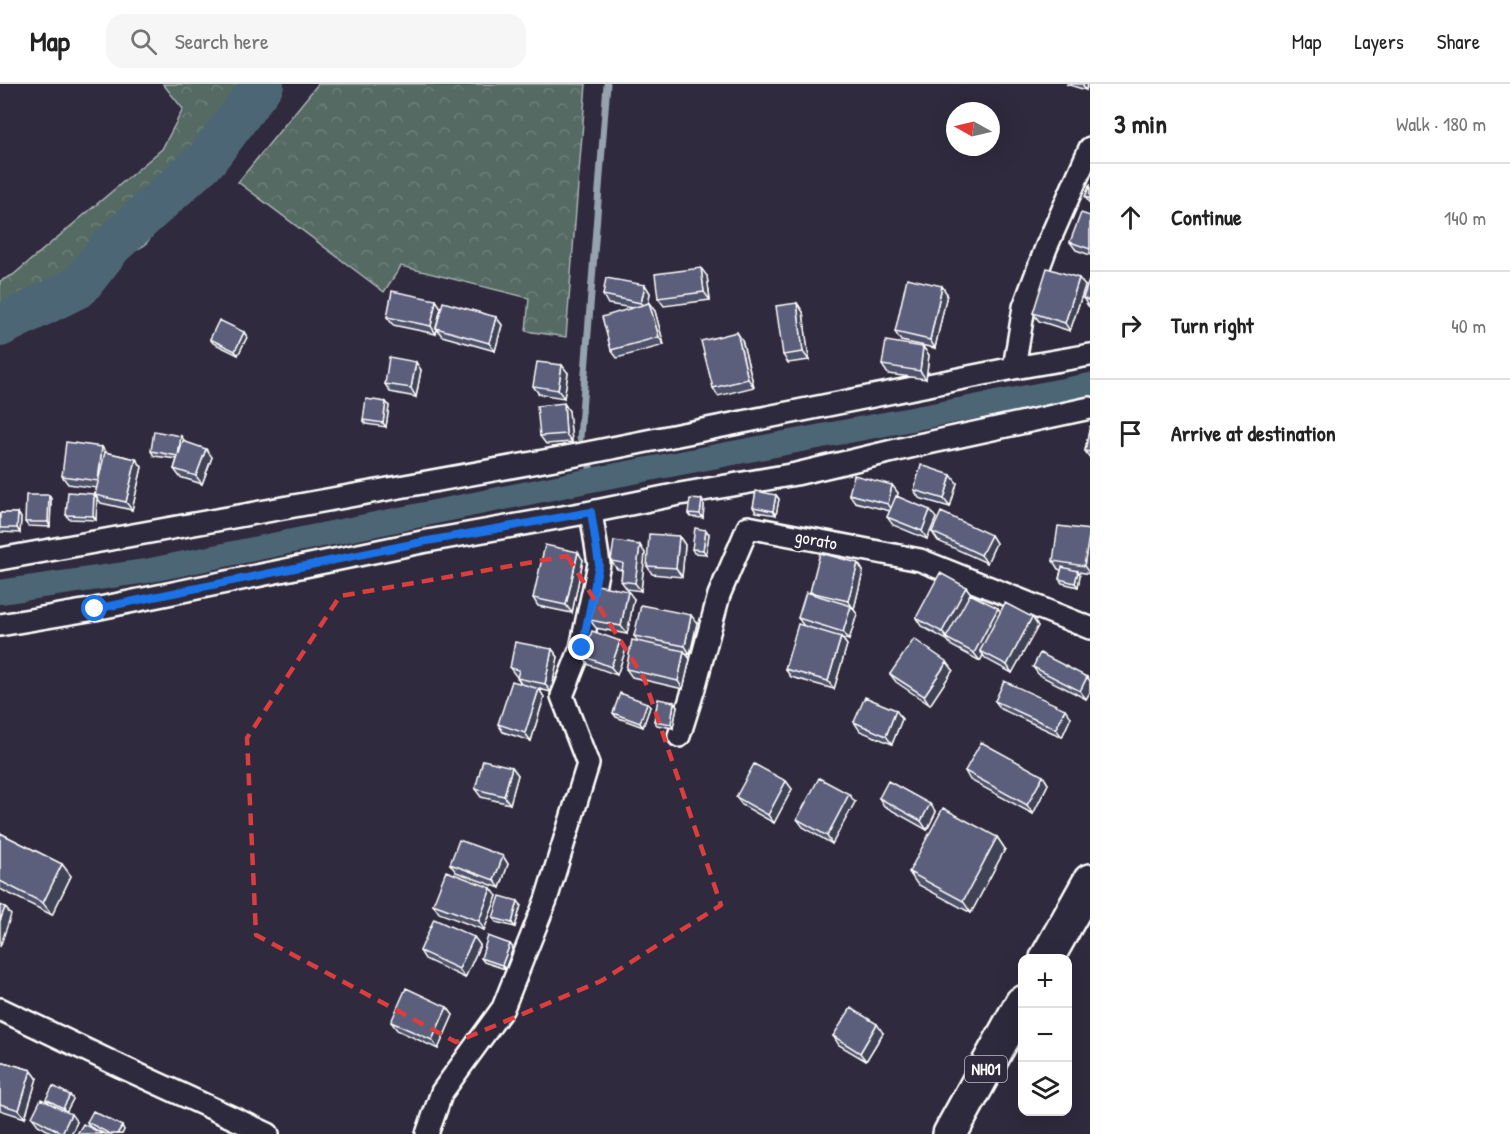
<!DOCTYPE html>
<html lang="en">
<head>
<meta charset="utf-8">
<style>
  :root { --surface:#fff; --page:#f6f6f6; --text:#222; --muted:#767676; --line:#e0e0e0 }
  body { margin:0; font-family:"Patrick Hand",sans-serif; background:var(--page); color:var(--text) }
  .controls { position:absolute; right:18px; bottom:18px; display:grid; overflow:hidden; border-radius:12px; box-shadow:0 6px 24px #0002 }
  .controls button { width:54px; height:54px; display:grid; place-items:center; padding:0; border:0; border-bottom:2px solid var(--line); background:var(--surface); color:var(--text); font:30px sans-serif }
  .compass { position:absolute; left:946px; top:18px; width:54px; height:54px; border-radius:50%; background:var(--surface); box-shadow:0 6px 24px #0002; rotate:278deg }
  .stop { position:absolute; width:18px; height:18px; margin:-14px; border:4px solid #1a73e8; border-radius:50%; background:#fff }
  .stop.end { background:#1a73e8; border-color:#fff; box-shadow:0 2px 6px #0008 }
  .list { margin:0; padding:0; list-style:none }
  h2 { display:flex; justify-content:space-between; align-items:center; height:78px; margin:0; padding:0 24px; font-size:26px }
  h2 small { font-size:20px; font-weight:400; color:var(--muted) }
  .list li { display:grid; grid-template-columns:39px 1fr auto; gap:18px; align-items:center; box-sizing:border-box; height:108px; padding:0 24px; border-top:2px solid var(--line) }
  .list b { display:block; font-size:22px; white-space:nowrap }
  .list em { font-size:20px; font-style:normal; color:var(--muted) }
  .icon { flex:none; width:33px; height:33px; fill:none; stroke:currentColor; stroke-width:2; stroke-linecap:round; stroke-linejoin:round }
  .map { position:relative; flex:none; width:1090px; height:1050px; overflow:hidden }
  header { display:flex; align-items:center; gap:36px; box-sizing:border-box; height:84px; padding:0 30px; background:var(--surface); border-bottom:2px solid var(--line) }
  header strong { font-size:28px }
  nav { display:flex; gap:33px; margin-inline-start:auto; font-size:21px }
  .search { width:420px; height:54px; background:var(--page); display:flex; align-items:center; gap:15px; box-sizing:border-box; padding:0 21px; border-radius:18px; color:var(--muted); font-size:22px }
  main { display:flex }
  aside { flex:1; background:var(--surface) }
  .map>svg:first-child { display:block }
  .forest { fill:url(#forest-crowns); stroke:#aab4b2; stroke-width:1.5 }
  .lines { fill:none; stroke-linecap:round; stroke-linejoin:round }
  .stream { stroke:#94a3ad; stroke-width:7 }
  .canal { stroke:#4d6676; stroke-width:24 }
  .river { stroke:#4d6676; stroke-width:42 }
  .street-casing { stroke:#fff; stroke-width:26 }
  .highway-casing { stroke:#fff; stroke-width:38 }
  .street { stroke:#2f2a3d; stroke-width:21 }
  .highway { stroke:#2f2a3d; stroke-width:33 }
  .wall { fill:#4e516a; stroke:#fff; stroke-width:1.5 }
  .shaded-wall { fill:#404256; stroke:#fff; stroke-width:1.5 }
  .building { fill:#5b5e7b; stroke:#fff; stroke-width:1.5 }
  .route { stroke:#1a73e8; stroke-width:8 }
  .marked { fill:none; stroke:#da3e3e; stroke-width:4.5; stroke-dasharray:12 8; stroke-linejoin:round }
  .labels { text-anchor:middle; stroke-width:6; stroke-linejoin:round; paint-order:stroke }
  .shield { fill:#2f2a3d; stroke:#c1bfc5; stroke-width:1.5 }
  .shield-label { font-size:16px; font-weight:bold; fill:#fff }
  .street-label { font-size:18px; fill:#fff; stroke:#2f2a3d }
</style>
</head>
<body>
<header>
<strong>Map</strong>
<div class="search"><svg class="icon" aria-label="search" viewBox="0 0 24 24"><circle cx="10" cy="10" r="6"/><path d="M15 15l6 6"/></svg>Search here</div>
<nav><a>Map</a><a>Layers</a><a>Share</a></nav>
</header>
<main>
<div class="map">
<svg width="1090" height="1050" viewBox="0 0 1090 1050">
  <defs>
    <pattern id="forest-crowns" width="20" height="18" patternUnits="userSpaceOnUse" patternTransform="scale(1.5)"><rect width="20" height="18" fill="#556a64"/><path d="M2 6a3 3 0 1 1 6 0M12 15a3 3 0 1 1 6 0" fill="none" stroke="#6e807b"/></pattern>
  </defs>
  <rect width="100%" height="100%" fill="#2f2a3d"/>
  <filter id="ink" filterUnits="userSpaceOnUse"><feTurbulence type="fractalNoise" baseFrequency=".0167" numOctaves="2"/><feDisplacementMap in="SourceGraphic" scale="12" xChannelSelector="R" yChannelSelector="G"/><feConvolveMatrix kernelMatrix="1 2 1 2 8 2 1 2 1" color-interpolation-filters="sRGB"/></filter>
  <g filter="url(#ink)">
    <path class="forest" d="M163 0H244L196 93 145 161 92 191 0 232V197L13 191 162 65 183 25Z
      M318 0H586L566 253 526 247 529 214 401 182 384 208 238 98Z"/>
    <g class="lines">
      <path class="stream" d="M580 354 607 0
        M590 382 591 396"/>
      <path class="canal" d="M0 508 146 487 591 396 1090 301"/>
      <path class="river" d="M0 242 79 203 111 162 207 75 263 0"/>
      <defs>
        <path id="street" d="M1090 64 1046 164 1024 223 1014 284 1090 271
          M0 475 577 371 1014 284
          M0 541 95 525 422 458 591 428 674 411 796 390 914 362 1090 324
          M679 652 695 601 719 511 748 443 920 476 1090 544
          M0 925 124 984 268 1050
          M427 1050 442 1008 503 924 546 816 588 680 562 612 581 564 599 480 591 428"/>
        <path id="highway" d="M1047 874 1090 797
          M950 1050 1022 919"/>
      </defs>
      <use href="#street" class="street-casing"/>
      <use href="#highway" class="highway-casing"/>
      <use href="#street" class="street"/>
      <use href="#highway" class="highway"/>
    </g>
    <path class="wall" d="M1066 0H1088L1086 6Z
      M1090 100V120L1085 113Z
      M1090 132V171L1076 166 1070 158Z
      M707 192 710 216 664 222 658 214Z
      M1090 194V223L1088 222 1083 214Z
      M645 201 650 209 648 220 649 219 655 227 664 261 617 274 611 266 633 224 608 220 603 211Z
      M1085 202 1070 247 1039 237 1033 229Z
      M947 210 935 264 901 257 895 248Z
      M797 219 803 228 809 276 788 279 783 271Z
      M441 224 496 233 502 241 495 267 442 252 437 245 436 250 393 241 387 233Z
      M244 248 247 253 238 271 213 259 210 255Z
      M742 256 754 303 718 312 713 304Z
      M923 263 929 271 926 295 888 290 882 281Z
      M421 286 416 313 390 308 385 300Z
      M568 289 564 314 539 310 533 302Z
      M386 318 389 322 386 343 366 340 363 336Z
      M569 327 572 358 546 360 540 352Z
      M1090 342V374L1085 367Z
      M181 352 184 357 212 373 202 400 180 393 174 385 177 375 154 372 151 367Z
      M102 363 105 368 136 375 142 383 132 426 101 419 95 411 97 404 68 400 62 392Z
      M957 399 950 423 919 414 914 406Z
      M892 401 898 409 897 412 936 434 927 455 893 441 887 433 890 427 855 418 849 410Z
      M94 410 97 414 96 436 69 435 66 431Z
      M49 411 51 415 50 443 28 442 25 438Z
      M776 411 779 415 776 431 756 428 753 423Z
      M704 421 703 434 691 433 688 429Z
      M0 429H18L21 434 20 449 0 448Z
      M1090 446V490L1079 488 1080 491 1078 503 1062 499 1059 495 1061 486 1058 485 1053 477Z
      M932 448 991 451 996 459 987 479 938 457Z
      M709 450 706 470 694 469 692 465Z
      M679 452 685 461 682 493 652 490 647 482Z
      M645 469 641 507 627 505 621 497 622 486 617 485 611 477Z
      M583 476 572 529 538 522 533 514Z
      M858 479 863 487 854 525H853L857 530 849 556 842 554 847 561 834 605 791 593 785 585 804 542 798 534 812 510 810 508Z
      M966 503 971 510 1000 528 1032 533 1038 542 1012 589 986 575 983 571 980 577 952 562 947 556 921 542 916 534Z
      M634 515 627 550 596 544 590 536Z
      M697 539 690 570 686 569 690 575 683 605 632 593 626 585 638 557 634 552Z
      M552 565 558 573 551 608 539 605 544 613 531 657 503 648 498 640 521 600 517 593 516 592 510 584Z
      M626 565 617 591 589 581 583 572Z
      M947 578 953 586 930 621 896 598 890 590Z
      M1033 583 1087 593 1090 597V608L1086 615 1039 591Z
      M995 617 1071 633 1062 653 1001 625Z
      M677 622 673 644 657 641 654 637Z
      M650 623 643 643 616 633 613 629Z
      M902 635 892 660 860 647 854 638Z
      M512 683 518 691 510 720 481 713 475 705Z
      M965 687 1043 692 1048 700 1033 730 970 696Z
      M786 697 792 705 774 739 742 721 736 713Z
      M879 714 936 728 927 746 884 722Z
      M855 718 832 760 803 743 797 735Z
      M0 749 62 780 71 792 52 831 0 805Z
      M997 753 1005 765 971 829 917 800 909 788Z
      M503 772 508 780 500 804 456 788 450 780Z
      M497 812 484 846 439 829 433 820Z
      M521 821 515 843 496 838 493 834Z
      M474 853 480 861 465 894 425 875 420 867Z
      M510 860 513 864 505 885 484 878 481 874Z
      M447 923 453 931 438 965 397 946 391 938Z
      M883 949 866 977 839 961 833 952Z
      M0 977 31 986 37 994 25 1034 0 1026Z
      M70 1011 73 1015 66 1028 77 1038 71 1050H54L38 1041 32 1033 48 1018 46 1015Z
      M87 1038 122 1042 124 1046 122 1050H105L90 1043Z"/>
    <path class="shaded-wall" d="M1084 0H1088L1086 6 1083 2Z
      M701 184 707 192 710 216 704 208Z
      M1079 194 1085 202 1070 247 1065 239Z
      M645 201 650 209 647 227 641 219Z
      M942 202 947 210 935 264 930 256Z
      M436 216 441 224 436 244 437 245 436 250 431 242Z
      M649 219 655 227 664 261 659 253Z
      M797 219 803 228 809 276 803 268Z
      M496 233 502 241 495 267 489 259Z
      M244 248 247 253 238 271 235 267Z
      M737 248 742 256 754 303 748 295Z
      M923 263 929 271 926 295 920 287Z
      M416 278 421 286 416 313 411 304Z
      M562 281 568 289 564 314 558 306Z
      M386 318 389 322 386 343 383 339Z
      M564 319 569 327 572 358 566 350Z
      M181 352 184 356 181 376 178 372Z
      M102 363 108 371 98 397Z
      M206 365 212 373 202 400 196 392Z
      M136 375 142 383 132 426 126 418Z
      M951 391 957 399 950 423 944 415Z
      M892 401 898 409 894 428 888 420Z
      M94 410 97 414 96 436 93 432Z
      M49 411 51 415 50 443 48 438Z
      M776 411 779 415 776 431 773 427Z
      M702 416 704 421 703 434 700 430Z
      M930 426 936 434 927 455 922 447Z
      M18 429 21 434 20 449 17 444Z
      M706 446 709 450 706 470 703 466Z
      M1090 446V490L1084 482Z
      M991 451 996 459 987 479 981 471Z
      M679 452 685 461 682 493 676 484Z
      M640 461 645 469 641 507 635 499Z
      M578 468 583 476 572 529 566 521Z
      M858 479 863 487 854 525 848 517Z
      M1078 487 1080 491 1078 503 1075 499Z
      M966 503 972 511 947 554 942 548Z
      M628 507 634 515 627 550 621 542Z
      M851 522 857 530 849 556 843 548Z
      M998 524 1004 533 980 567 983 571 980 577 974 569Z
      M691 531 697 539 690 570 685 562Z
      M1032 533 1038 542 1012 589 1007 581Z
      M841 553 847 561 834 605 828 597Z
      M620 557 626 565 617 591 611 583Z
      M552 565 558 573 551 608 545 600Z
      M684 567 690 575 683 605 678 597Z
      M947 578 953 586 930 621 924 612Z
      M1087 593 1090 597V608L1086 615 1080 607Z
      M539 605 544 613 531 657 525 649Z
      M674 618 677 622 673 644 671 640Z
      M647 619 650 623 643 643 640 639Z
      M1065 625 1071 633 1062 653 1056 645Z
      M896 626 902 635 892 660 886 652Z
      M512 683 518 691 510 720 504 712Z
      M1043 692 1048 700 1033 730 1027 721Z
      M786 697 792 705 774 739 768 731Z
      M849 710 855 718 832 760 827 752Z
      M930 720 936 728 927 746 921 737Z
      M997 753 1005 765 971 829 963 817Z
      M503 772 508 780 500 804 494 796Z
      M62 780 71 792 52 831 43 819Z
      M491 804 497 812 484 846 479 837Z
      M518 817 521 821 515 843 512 839Z
      M5 823 11 831 0 863V837Z
      M474 853 480 861 465 894 459 885Z
      M510 860 513 864 505 885 502 881Z
      M447 923 453 931 438 965 432 956Z
      M877 940 883 949 866 977 860 969Z
      M31 986 37 994 25 1034 19 1026Z
      M70 1011 73 1015 66 1028 63 1024Z
      M71 1030 77 1038 71 1050H63L62 1049Z
      M122 1042 124 1046 122 1050H117Z"/>
    <path class="building" d="M1090 100V115L1085 113Z
      M1081 129 1090 132V165L1070 158Z
      M701 184 704 208 658 214 655 190Z
      M1047 184 1079 194 1065 239 1033 229Z
      M606 194 645 201 641 219 603 211Z
      M907 194 942 202 930 256 895 248Z
      M1090 194V217L1083 214Z
      M392 207 436 216 431 242 387 233Z
      M443 218 496 233 489 259 436 244Z
      M649 219 659 253 611 266 602 233Z
      M797 219 803 268 783 271 776 222Z
      M219 236 244 248 235 267 210 255Z
      M737 248 748 295 713 304 701 257Z
      M886 257 923 263 920 287 882 281Z
      M389 273 416 278 411 304 385 300Z
      M537 278 562 281 558 306 533 302Z
      M366 315 386 318 383 339 363 336Z
      M564 319 566 350 540 352 537 322Z
      M1090 342V368L1085 367Z
      M154 347 181 352 178 372 151 367Z
      M183 357 206 365 196 392 174 385Z
      M66 358 102 363 98 397 62 392Z
      M105 368 136 375 126 418 95 411Z
      M921 381 951 391 944 415 914 406Z
      M854 391 892 401 888 420 849 410Z
      M756 407 776 411 773 427 753 423Z
      M68 408 94 410 93 432 66 431Z
      M26 411H49L48 438H25Z
      M896 412 930 426 922 447 887 433Z
      M690 415 702 416 700 430 688 429Z
      M941 428 991 451 981 471 932 448Z
      M0 429H18L17 444H0Z
      M1058 442 1090 446 1084 482 1053 477Z
      M695 444 706 446 703 466 692 465Z
      M649 450 679 452 676 484 647 482Z
      M614 457 640 461 635 499 621 497 623 479 611 477Z
      M545 461 578 468 566 521 533 514Z
      M820 469 858 479 848 517 810 508Z
      M1062 483 1078 487 1075 499 1059 495Z
      M940 489 966 503 942 548 916 534Z
      M597 501 628 507 621 542 590 536Z
      M806 508 851 522 843 548 798 534Z
      M970 510 998 524 974 569 946 554Z
      M1005 519 1032 533 1007 581 980 567Z
      M641 521 691 531 685 562 634 552Z
      M798 540 841 553 828 597 785 585Z
      M592 547 620 557 611 583 583 572Z
      M914 555 947 578 924 612 890 590Z
      M632 556 684 567 678 597 626 585Z
      M515 558 552 565 545 600 517 594 519 586 510 584Z
      M1040 569 1087 593 1080 607 1033 583Z
      M512 597 539 605 525 649 498 640Z
      M1004 597 1065 625 1056 645 995 617Z
      M620 609 647 619 640 639 613 629Z
      M865 613 896 626 886 652 854 638Z
      M658 615 674 618 671 640 654 637Z
      M981 658 1043 692 1027 721 965 687Z
      M483 676 512 683 504 712 475 705Z
      M754 680 786 697 768 731 736 713Z
      M819 694 849 710 827 752 797 735Z
      M888 697 930 720 921 737 879 714Z
      M943 724 997 753 963 817 909 788Z
      M0 749 62 780 43 819 0 797Z
      M459 756 503 772 494 796 450 780Z
      M446 787 491 804 479 837 433 820Z
      M500 812 518 817 512 839 493 834Z
      M0 821 5 823 0 837Z
      M434 835 474 853 459 885 420 867Z
      M488 852 510 860 502 881 481 874Z
      M406 904 447 923 432 956 391 938Z
      M851 924 877 940 860 969 833 952Z
      M0 977 31 986 19 1026 0 1020Z
      M53 1002 70 1011 63 1024 46 1015Z
      M41 1015 71 1030 62 1049 32 1033Z
      M93 1027 122 1042 117 1050H110L87 1038Z
      M83 1040 103 1050H77Z"/>
  </g>
  <g class="lines" filter="url(#ink)">
    <path class="route" d="M95 525 422 458 591 428 599 480 582 564"/>
  </g>
  <path class="marked" d="M567 472 644 594 721 821 601 897 456 958 256 851 247 654 340 512Z"/>
  <g class="labels">
    <rect class="shield" x="965" y="972" width="42" height="26" rx="4.5"/>
    <g class="shield-label">
      <text x="986" y="991">NH01</text>
    </g>
    <g class="street-label">
      <text transform="translate(816 456) rotate(11)" y="6">gorato</text>
    </g>
  </g>
</svg>
<div class="controls">
<button>+</button>
<button>−</button>
<button><svg class="icon" aria-label="layers" viewBox="0 0 24 24"><path d="M12 4l9 5-9 5-9-5zM3 14l9 5 9-5"/></svg></button>
</div>
<svg class="compass" viewBox="-18 -18 36 36"><path d="M0-13l5 13h-10z" fill="#e53935"/><path d="M0 13l5-13h-10z" fill="#767676"/></svg>
<div class="stop" style="left:95px;top:525px"></div>
<div class="stop end" style="left:582px;top:564px"></div>
</div>
<aside>
<h2>3 min<small>Walk · 180 m</small></h2>
<ul class="list">
<li><svg class="icon" aria-label="ahead" viewBox="0 0 24 24"><path d="M12 20V5M6 11l6-6 6 6"/></svg><div><b>Continue</b></div><em>140 m</em></li>
<li><svg class="icon" aria-label="right" viewBox="0 0 24 24"><path d="M7 20v-9h11M14 6l5 5-5 5"/></svg><div><b>Turn right</b></div><em>40 m</em></li>
<li><svg class="icon" aria-label="arrive" viewBox="0 0 24 24"><path d="M6 21V4h12l-3 4 3 4H6"/></svg><div><b>Arrive at destination</b></div></li>
</ul>
</aside>
</main>
</body>
</html>
